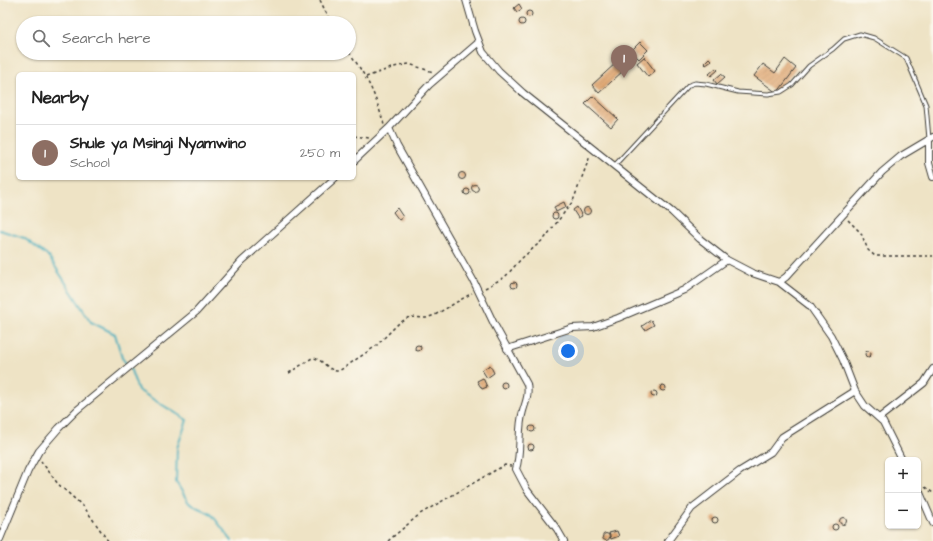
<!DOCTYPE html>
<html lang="en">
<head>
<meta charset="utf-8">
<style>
  :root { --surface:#fff; --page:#f6f6f6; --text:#222; --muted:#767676; --line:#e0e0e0; --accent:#2563eb }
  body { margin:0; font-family:"Architects Daughter",sans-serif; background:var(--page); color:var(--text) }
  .controls { position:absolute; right:12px; bottom:12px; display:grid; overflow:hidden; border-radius:6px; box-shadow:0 1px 3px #0004 }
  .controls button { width:36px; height:36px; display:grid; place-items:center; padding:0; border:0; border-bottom:1px solid var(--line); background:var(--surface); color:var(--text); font:20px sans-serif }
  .you { position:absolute; left:568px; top:351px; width:14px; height:14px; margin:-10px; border:3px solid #fff; border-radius:50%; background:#1a73e8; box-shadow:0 0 0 6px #1a73e833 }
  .badge { display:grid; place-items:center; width:26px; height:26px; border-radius:50%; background:var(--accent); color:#fff; font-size:13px; font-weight:700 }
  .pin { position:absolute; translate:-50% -33px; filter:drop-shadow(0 1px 2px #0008) }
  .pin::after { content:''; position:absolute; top:21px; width:14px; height:12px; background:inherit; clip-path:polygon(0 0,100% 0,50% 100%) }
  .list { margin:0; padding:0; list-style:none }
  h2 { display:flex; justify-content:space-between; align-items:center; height:52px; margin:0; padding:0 16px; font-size:17px }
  h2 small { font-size:13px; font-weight:400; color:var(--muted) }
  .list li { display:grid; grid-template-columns:26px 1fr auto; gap:12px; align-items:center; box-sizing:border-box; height:56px; padding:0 16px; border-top:1px solid var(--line) }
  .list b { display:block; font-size:15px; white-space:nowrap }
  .list p { margin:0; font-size:13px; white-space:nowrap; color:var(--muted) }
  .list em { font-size:13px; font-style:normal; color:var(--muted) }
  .icon { flex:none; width:22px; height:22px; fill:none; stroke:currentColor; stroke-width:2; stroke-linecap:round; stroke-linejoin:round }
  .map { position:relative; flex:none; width:933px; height:541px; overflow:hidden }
  .search { position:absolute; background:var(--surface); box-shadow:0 1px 3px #0004; left:16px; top:16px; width:340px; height:44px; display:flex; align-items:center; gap:10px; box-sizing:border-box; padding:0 14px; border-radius:22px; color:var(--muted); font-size:15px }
  .panel { position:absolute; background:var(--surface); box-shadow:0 1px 3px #0004; left:16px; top:72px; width:340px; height:108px; border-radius:6px }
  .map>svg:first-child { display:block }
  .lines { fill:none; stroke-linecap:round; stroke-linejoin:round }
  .stream { stroke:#3eacbc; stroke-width:2 }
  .building { fill:url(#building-hatch) }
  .service-casing { stroke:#3c3a35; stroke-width:5 }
  .minor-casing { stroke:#3c3a35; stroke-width:8 }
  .path { stroke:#3c3a35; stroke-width:1.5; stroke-dasharray:3 3; stroke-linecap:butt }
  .service { stroke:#fff; stroke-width:3 }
  .minor { stroke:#fff; stroke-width:6 }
</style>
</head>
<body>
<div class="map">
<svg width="933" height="541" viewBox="0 0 933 541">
  <defs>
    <pattern id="building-hatch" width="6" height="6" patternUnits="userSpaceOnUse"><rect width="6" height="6" fill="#dfa671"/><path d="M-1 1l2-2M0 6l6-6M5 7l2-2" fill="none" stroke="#bf8e61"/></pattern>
  </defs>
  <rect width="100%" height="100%" fill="#fbf7ec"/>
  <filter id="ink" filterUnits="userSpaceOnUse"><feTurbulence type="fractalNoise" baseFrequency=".025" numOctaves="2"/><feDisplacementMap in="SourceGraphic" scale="8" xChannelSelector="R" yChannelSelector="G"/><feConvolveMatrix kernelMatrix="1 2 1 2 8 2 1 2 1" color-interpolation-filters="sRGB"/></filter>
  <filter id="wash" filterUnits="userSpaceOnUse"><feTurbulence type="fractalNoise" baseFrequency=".012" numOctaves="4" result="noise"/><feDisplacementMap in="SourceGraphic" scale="16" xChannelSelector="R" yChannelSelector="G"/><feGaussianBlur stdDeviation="0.9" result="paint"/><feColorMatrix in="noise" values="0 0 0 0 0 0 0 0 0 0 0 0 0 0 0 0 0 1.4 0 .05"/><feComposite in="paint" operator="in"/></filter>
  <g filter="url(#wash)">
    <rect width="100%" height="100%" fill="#eee3c5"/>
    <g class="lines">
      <path class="stream" d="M0 230 24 238 49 257 91 322 115 334 122 358 130 368 138 390 187 420 177 448 176 482 189 503 212 515 232 541"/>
    </g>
    <g id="blocks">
      <path class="building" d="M519 4 522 9 517 12 514 8Z
        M526 14a3 3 0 1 1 6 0a3 3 0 1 1-6 0Z
        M519 22a3 3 0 1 1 6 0a3 3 0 1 1-6 0Z
        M640 42 648 50 639 59 631 51Z
        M629 51 636 59 599 93 592 85Z
        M644 57 655 71 648 77 637 63Z
        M709 58 712 61 706 65 704 63Z
        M785 59 796 68 777 93 754 76 763 64 775 73Z
        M716 68 718 70 711 76 709 74Z
        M721 74 725 77 717 84 714 80Z
        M593 96 618 119 611 127 585 104Z
        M458.5 176a3.5 3.5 0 1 1 7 0a3.5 3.5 0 1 1-7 0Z
        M471.5 188a3.5 3.5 0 1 1 7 0a3.5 3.5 0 1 1-7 0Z
        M464 192a3 3 0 1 1 6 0a3 3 0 1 1-6 0Z
        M564 202 566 207 556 212 554 207Z
        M577 207 582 216 578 218 573 210Z
        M583.5 211a3.5 3.5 0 1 1 7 0a3.5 3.5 0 1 1-7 0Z
        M397 208 403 217 399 220 393 212Z
        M552 216a3 3 0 1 1 6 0a3 3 0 1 1-6 0Z
        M511 285a3 3 0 1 1 6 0a3 3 0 1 1-6 0Z
        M651 320 654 325 645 330 642 326Z
        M415 348a3 3 0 1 1 6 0a3 3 0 1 1-6 0Z
        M560 348a3 3 0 1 1 6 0a3 3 0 1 1-6 0Z
        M865 354a3 3 0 1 1 6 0a3 3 0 1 1-6 0Z
        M490 365 494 373 487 378 482 370Z
        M483 378 487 387 482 389 477 381Z
        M501 385a3 3 0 1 1 6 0a3 3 0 1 1-6 0Z
        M660 388a3 3 0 1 1 6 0a3 3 0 1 1-6 0Z
        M651 394a3 3 0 1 1 6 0a3 3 0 1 1-6 0Z
        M529 429a3 3 0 1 1 6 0a3 3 0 1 1-6 0Z
        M528 447a3 3 0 1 1 6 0a3 3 0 1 1-6 0Z
        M712 520a3 3 0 1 1 6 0a3 3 0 1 1-6 0Z
        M839.5 521a3.5 3.5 0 1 1 7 0a3.5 3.5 0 1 1-7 0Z
        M832 527a3 3 0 1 1 6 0a3 3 0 1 1-6 0Z
        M617 531 619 536 611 539 609 533Z
        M602.5 537a3.5 3.5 0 1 1 7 0a3.5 3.5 0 1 1-7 0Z"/>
    </g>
  </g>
  <g filter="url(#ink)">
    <use href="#blocks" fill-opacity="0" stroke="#3c3a35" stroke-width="1"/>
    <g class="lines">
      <defs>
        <path id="service" d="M614 166 689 85 695 83 706 84 738 92 768 94 781 92 792 85 809 66 833 49 844 39 860 34 874 38 906 58 926 105 929 139"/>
        <path id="minor" d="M466 0 475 31 483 52 499 71 523 93 672 212 700 239 727 260 752 273 779 282 786 277 882 172 901 156 933 137
          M389 128 397 146 473 280 494 324 527 384C529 395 526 401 523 411 517 430 522 451 516 469L527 490 557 529 564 541
          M929 140V163L933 177
          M354 161 389 128 429 85 479 42
          M779 282 810 306 831 336 843 360 855 391 865 406 883 422 902 460
          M507 349 572 328 593 327 618 318 684 290 727 260
          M879 418 924 383 933 369
          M918 488 933 523
          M0 539 28 471 39 451 59 428 77 410 196 312 242 261 335 178
          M668 541 692 508 740 471 771 452 782 437 855 391"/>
      </defs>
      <use href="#service" class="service-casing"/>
      <use href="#minor" class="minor-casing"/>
      <path class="path" d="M320 0 331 23
        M349 52C368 79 375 93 384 125
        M366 77 394 67 409 64 433 72
        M354 136 369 138
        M848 220 861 233 868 250 875 256H933
        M485 288 505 277 521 259 545 238 573 201 590 156
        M289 373 312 358C323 358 328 372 339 371L376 346 398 324 409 317 426 318 435 315 472 293
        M41 461 58 484 84 507 108 541
        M925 487 933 493
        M388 541 420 514 494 471 505 465 511 466"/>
      <use href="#service" class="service"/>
      <use href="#minor" class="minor"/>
    </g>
  </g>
</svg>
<div class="controls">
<button>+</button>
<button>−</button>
</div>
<div class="you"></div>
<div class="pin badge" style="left:624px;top:78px;background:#8d6e63">1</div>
<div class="search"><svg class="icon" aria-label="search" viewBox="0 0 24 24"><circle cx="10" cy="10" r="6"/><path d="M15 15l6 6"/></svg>Search here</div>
<section class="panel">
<h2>Nearby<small></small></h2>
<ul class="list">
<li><span class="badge" style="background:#8d6e63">1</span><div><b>Shule ya Msingi Nyamwino</b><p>School</p></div><em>250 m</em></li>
</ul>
</section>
</div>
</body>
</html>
